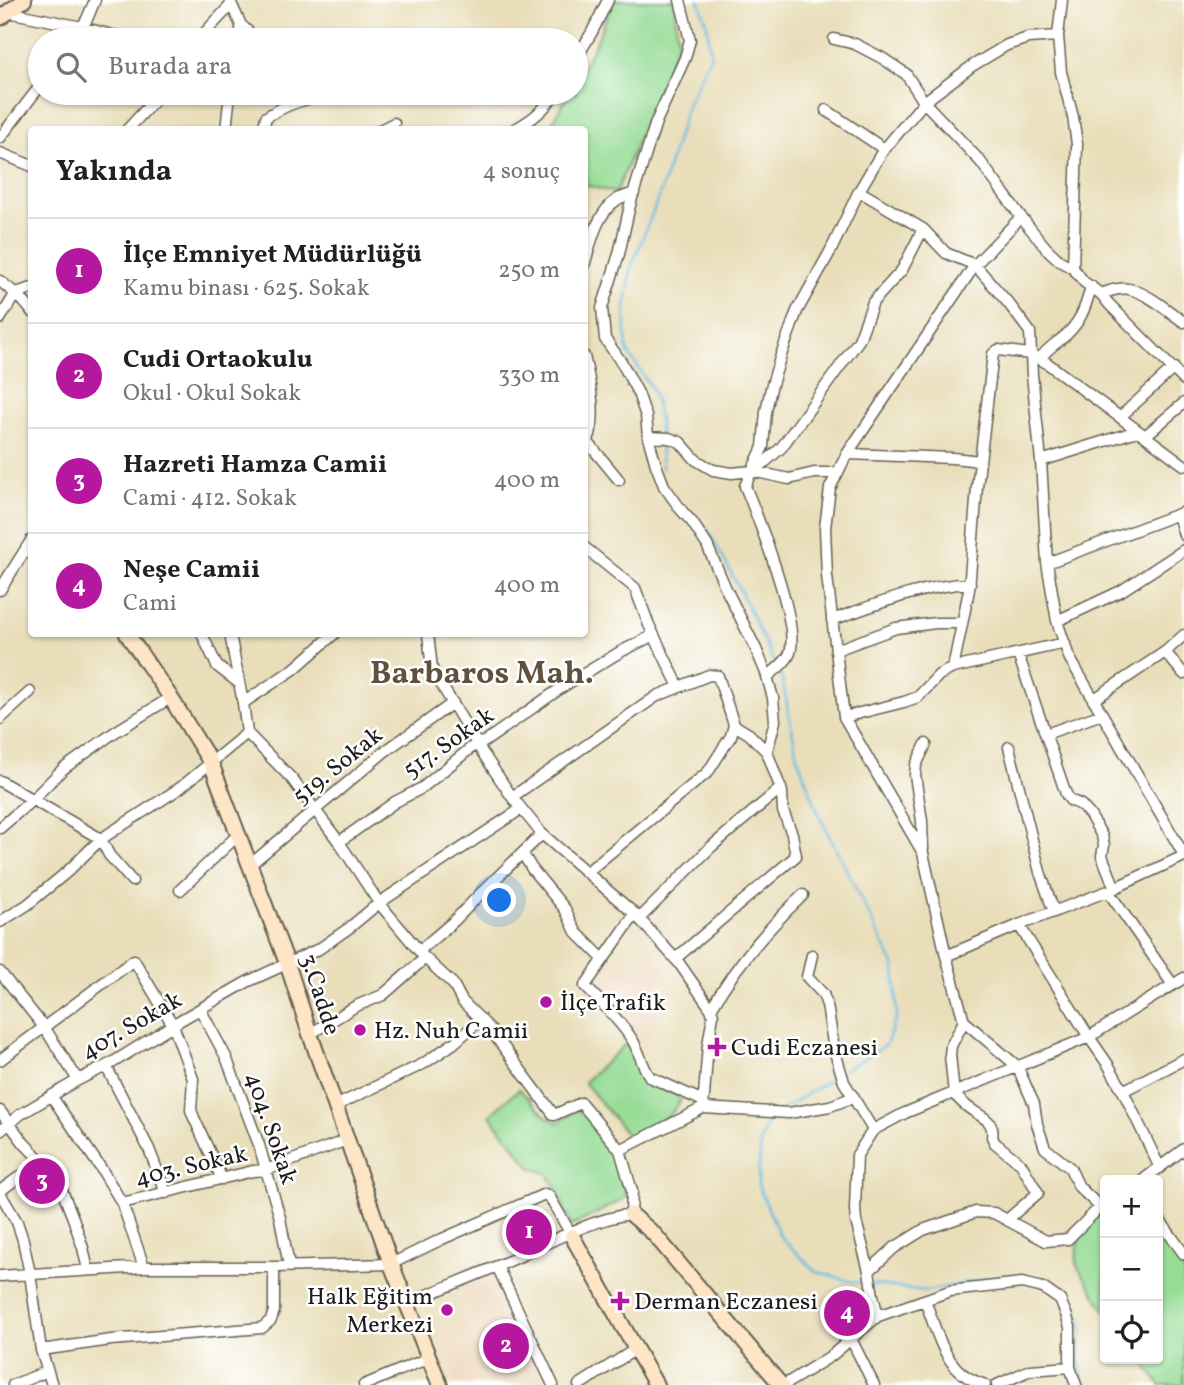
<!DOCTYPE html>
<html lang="tr">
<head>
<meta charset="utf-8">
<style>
  :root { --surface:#fff; --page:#f2f2f2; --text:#202124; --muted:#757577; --line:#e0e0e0; --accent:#b5179e }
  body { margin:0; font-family:Vollkorn,serif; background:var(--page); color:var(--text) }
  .controls { position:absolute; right:21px; bottom:21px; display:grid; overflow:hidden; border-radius:7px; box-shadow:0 2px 5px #0004 }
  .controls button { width:63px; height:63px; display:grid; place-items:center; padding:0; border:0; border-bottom:2px solid var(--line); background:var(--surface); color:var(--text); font:35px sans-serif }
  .you { position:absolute; left:500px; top:901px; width:24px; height:24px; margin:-18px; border:5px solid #fff; border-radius:50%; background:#1a73e8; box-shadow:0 0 0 10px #1a73e833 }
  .badge { display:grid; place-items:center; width:46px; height:46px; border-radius:50%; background:var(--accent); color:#fff; font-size:23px; font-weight:700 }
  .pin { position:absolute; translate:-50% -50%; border:4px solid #fff; box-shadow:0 2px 7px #0006 }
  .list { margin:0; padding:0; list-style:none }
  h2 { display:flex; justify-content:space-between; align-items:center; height:91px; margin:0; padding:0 28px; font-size:30px }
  h2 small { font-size:23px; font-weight:400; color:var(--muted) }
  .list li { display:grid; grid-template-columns:46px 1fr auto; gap:21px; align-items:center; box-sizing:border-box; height:105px; padding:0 28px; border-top:2px solid var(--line) }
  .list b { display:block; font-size:26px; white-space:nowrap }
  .list p { margin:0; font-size:23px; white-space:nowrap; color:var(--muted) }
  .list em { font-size:23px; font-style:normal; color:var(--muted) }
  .icon { flex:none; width:38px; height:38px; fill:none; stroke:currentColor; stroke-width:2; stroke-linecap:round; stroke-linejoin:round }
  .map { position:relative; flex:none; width:1184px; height:1385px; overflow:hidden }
  .search { position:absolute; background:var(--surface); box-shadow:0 2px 5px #0004; left:28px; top:28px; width:560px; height:77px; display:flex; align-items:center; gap:18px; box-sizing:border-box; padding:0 24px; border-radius:38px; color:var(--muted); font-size:26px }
  .panel { position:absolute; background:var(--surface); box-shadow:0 2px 5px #0004; left:28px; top:126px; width:560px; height:511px; border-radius:7px }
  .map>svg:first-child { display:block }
  .built { fill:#edd7bb }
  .green { fill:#96dc95; stroke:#597c58; stroke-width:2 }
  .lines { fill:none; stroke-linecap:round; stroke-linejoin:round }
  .stream { stroke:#65bbe2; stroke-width:2.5 }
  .street-casing { stroke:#646053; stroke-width:13 }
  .secondary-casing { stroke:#646053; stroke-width:18 }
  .street { stroke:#fff; stroke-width:10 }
  .secondary { stroke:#fde5c5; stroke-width:14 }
  .poi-dot { fill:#b5179e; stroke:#fff; stroke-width:2.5 }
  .labels { text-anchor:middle; stroke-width:5; stroke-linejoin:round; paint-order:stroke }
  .street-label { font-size:24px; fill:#1c1c1c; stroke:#fff }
  .poi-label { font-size:24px; fill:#1c1c1c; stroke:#fff; text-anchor:start }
  .district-label { font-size:32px; font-weight:bold; fill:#60503d; stroke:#fff }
</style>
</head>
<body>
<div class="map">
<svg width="1184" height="1385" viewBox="0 0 1184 1385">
  <rect width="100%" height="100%" fill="#fff"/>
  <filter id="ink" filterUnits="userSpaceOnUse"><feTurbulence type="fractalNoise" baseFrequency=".0143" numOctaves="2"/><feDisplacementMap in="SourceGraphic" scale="14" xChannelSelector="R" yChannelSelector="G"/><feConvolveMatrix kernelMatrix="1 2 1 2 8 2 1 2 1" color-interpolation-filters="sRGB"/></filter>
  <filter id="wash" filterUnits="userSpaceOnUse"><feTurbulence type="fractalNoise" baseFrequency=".00686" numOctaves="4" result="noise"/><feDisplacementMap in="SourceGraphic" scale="28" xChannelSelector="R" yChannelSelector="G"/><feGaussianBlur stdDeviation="1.57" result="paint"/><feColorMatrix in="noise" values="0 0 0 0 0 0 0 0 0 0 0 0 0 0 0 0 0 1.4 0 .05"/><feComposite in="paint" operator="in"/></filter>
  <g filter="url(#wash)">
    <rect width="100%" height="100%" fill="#e9deb9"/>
    <path class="built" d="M651 946 669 964 658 980 665 987 645 1051 629 1027 591 985 608 959 615 966 621 960 631 966Z
      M496 1274 544 1385H457L435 1332 472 1316 460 1287Z"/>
    <path class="green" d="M614 0H674L678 42 616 193 585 185 584 130 549 129 569 93H576V80L597 40Z
      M627 1043 646 1081 678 1096 681 1100 670 1115 657 1123 629 1137 584 1082Z
      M519 1089 547 1117 557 1123 577 1110 588 1114 614 1157 627 1191 624 1199 572 1226 555 1186 547 1173 531 1168 490 1115Z
      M1105 1210V1310L1076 1264 1078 1241 1096 1215Z
      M1158 1225 1184 1262V1385H1160L1141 1359H1158Z"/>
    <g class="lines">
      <path class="stream" d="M660 433 659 418 653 390 627 351 625 311 631 268 661 191 688 103 711 55 707 24 699 0
        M660 440 662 468
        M689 511 707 528 737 584 776 666
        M779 672 782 679 797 756 820 817 895 967 897 1015 886 1045 844 1070
        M782 1110 838 1074
        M774 1116 768 1121 761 1138 758 1185 780 1236 815 1271 853 1282 927 1291 989 1278 1015 1280
        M1028 1280C1054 1281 1078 1299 1082 1326 1082 1333 1080 1341 1079 1348 1079 1359 1080 1376 1087 1385"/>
    </g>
  </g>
  <g filter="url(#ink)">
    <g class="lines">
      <defs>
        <path id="street" d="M680 0 690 40 685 58 656 122 631 201 619 254 602 308 605 339 622 363 638 393 646 416 648 437 656 465 664 486 682 511 692 522 707 545 727 591 756 649 766 673 773 698 775 721 767 752
          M1062 0 1058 36 1061 72 1073 117 1077 144 1073 268
          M230 1 241 25V40
          M8 12 82 27 130 40
          M241 25 257 40
          M834 39 855 44 882 58 906 74 924 102 980 161 1021 217 1046 248 1060 261 1073 268 1084 282 1101 294 1109 304 1184 380
          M74 40 87 19 95 0
          M198 40 231 5
          M576 59 592 32 608 0
          M826 110 884 149
          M127 130 161 93
          M226 130 230 93
          M263 130 266 117C282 107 297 101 315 97 323 96 330 96 338 93
          M380 130 394 123
          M513 130C531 121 545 110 555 93
          M0 138 40 86
          M0 153 32 166
          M859 191 923 229 946 253 975 265 1009 304 1030 332 1032 375 1041 461 1047 563 1057 621 1069 657 1184 855
          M584 266C591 243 596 213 618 199 622 197 629 195 634 193
          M0 281C12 291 24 299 32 312
          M1101 294C1110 291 1119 287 1129 289 1148 293 1168 311 1184 322
          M0 319 16 293 32 288
          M584 356C590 383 600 424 584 448
          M1040 359C1046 350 1052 346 1060 340 1079 326 1086 308 1091 286
          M1120 417 1174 368
          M1145 436 1184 403
          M648 437 669 438 680 442 696 460 713 470 732 473 752 471 764 463 781 448 859 340 873 302 902 270 923 229
          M586 440 619 480
          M847 454 953 458 980 461
          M1041 461 1137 431
          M752 471 789 479 814 473H838
          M1178 515 1184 535
          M584 547 635 588 649 625 679 687
          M1047 563 1184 512
          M0 590 32 539
          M832 620C877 604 922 586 970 583
          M1057 621 1121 591 1184 550
          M202 634 217 666 239 683
          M230 634 243 703 247 733 292 779 339 842 379 903 425 958 453 984 462 1001 490 1029 554 1115 581 1103 620 1150 632 1191 631 1214C595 1218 549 1242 516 1258 480 1274 443 1288 407 1303
          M428 634 432 669 478 746 512 797 542 834 635 914 679 963 711 1009 713 1015 708 1045 703 1108
          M836 650 896 628 936 623H962
          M1165 652 1184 674
          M1018 654 1066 794 1070 800 1081 805 1090 815 1102 836 1104 845 1102 856 1115 888
          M953 668 969 590 977 487 993 354 998 350 1030 354 1047 363 1184 465
          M767 677C775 670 786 663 790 653 800 623 758 518 745 486L763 447 766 411 771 388 780 358 797 311 831 250 859 191 882 152 924 102 972 66 1007 45 1028 38 1058 36
          M1093 700 1165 652 1184 635
          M243 703 294 669 334 634
          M844 717 904 702 918 697 939 675 953 668 1065 643
          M0 719 30 692
          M1046 734 1102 714
          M1009 747 1040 872 1054 912
          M0 781 101 839 109 855 132 881
          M512 797 657 696 709 675 718 676 734 725 731 736 708 772 587 872
          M0 828 32 800 63 769 115 732 170 698
          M339 842 395 802 422 788 477 743 484 742 564 686 620 652 654 635
          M923 849 922 821 915 775 916 765 926 744
          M523 854 532 869 565 909 576 932 602 958
          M251 864 384 752 453 703
          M180 890 239 834
          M1108 891 1173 985
          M635 914 585 986C601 1003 621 1021 633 1041 640 1053 642 1066 650 1077L703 1101
          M639 919 711 847 781 788
          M0 922 27 905 67 872 101 839 180 788 247 733
          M1019 925 1089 1037 1109 1066 1123 1091 1160 1168
          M419 951 454 921 482 892 542 834
          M812 955 807 977 823 994 827 1005 834 1049 844 1082 873 1130
          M946 956 1019 925 1108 891 1184 856
          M675 959 796 856 792 834 783 811 782 792 767 752 749 734 734 725
          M0 972 44 1027 78 1080
          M200 1009 226 1057 259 1145 280 1218 289 1266
          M711 1009C735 966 767 929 803 895
          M964 1021 1017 1066 1034 1104 1037 1124 1045 1148 1070 1168 1079 1187 1100 1207
          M310 1034 356 1006 383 995 425 958
          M0 1060 134 960 173 1025 193 1079 191 1110 194 1118 222 1179
          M106 1066 149 1149 166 1193
          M1123 1091 1184 1059
          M52 1097 102 1170 122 1203 144 1267
          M335 1106 423 1064 454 1043 481 1019
          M0 1111 24 1143 43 1163 50 1166 59 1183 73 1218 83 1248 88 1270
          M0 1131 21 1114 78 1080 112 1063 179 1021 247 982 319 949 349 928 379 903 521 809
          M620 1150 703 1108 789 1113 830 1106 854 1097
          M1143 1180 1184 1149
          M0 1191 19 1177 43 1163
          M0 1193 17 1222 23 1240 30 1274 41 1350 52 1385
          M122 1203 253 1171 266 1170 347 1140
          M1158 1218 1184 1254
          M1008 1219 1038 1193 1021 1164 995 1143 992 1137C995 1121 983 1118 972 1110 965 1106 960 1100 954 1094L950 1055 951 1046 964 1021 946 956 923 853 844 717 827 576 825 528 830 488 847 454 975 265 1021 217
          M497 1266 553 1385
          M869 1271 894 1248 923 1230 976 1212 994 1213 1046 1241 1068 1239 1100 1207 1105 1203
          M0 1276 144 1267H274L391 1264 442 1239 545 1194 549 1196 572 1236
          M925 1300C935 1326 943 1364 969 1378 974 1381 980 1383 985 1385
          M878 1316 873 1296 869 1271 856 1221 855 1209 857 1155 873 1130 905 1113 1089 1037 1184 978
          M851 1339 874 1385
          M41 1350 111 1340 262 1328 271 1320 274 1311V1267
          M13 1385 48 1371
          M364 1385 429 1358
          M579 1385 636 1349
          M784 1385 831 1356 878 1316 950 1291 1022 1283 1043 1288 1060 1300 1066 1314 1070 1327V1367L1076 1385
          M997 1385 1030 1370 1070 1367"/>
        <path id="secondary" d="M0 18 24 0
          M127 634 169 695 211 763 287 963 310 1034 391 1264 440 1385
          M631 1214 654 1234 781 1385
          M572 1236 656 1385"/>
      </defs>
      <use href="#street" class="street-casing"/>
      <use href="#secondary" class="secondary-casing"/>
      <use href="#street" class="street"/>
      <use href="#secondary" class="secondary"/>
    </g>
  </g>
  <g class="poi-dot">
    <circle cx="546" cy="1002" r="7"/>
    <circle cx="360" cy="1030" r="7"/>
    <path d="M713.5 1036.5h7v7h7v7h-7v7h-7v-7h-7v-7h7z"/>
    <path d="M616.5 1290.5h7v7h7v7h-7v7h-7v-7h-7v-7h7z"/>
    <circle cx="447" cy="1310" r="7"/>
  </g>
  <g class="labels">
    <g class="street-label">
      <text transform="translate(448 742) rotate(-35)" y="8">517. Sokak</text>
      <text transform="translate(337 765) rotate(-39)" y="8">519. Sokak</text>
      <text transform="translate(321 994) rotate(72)" y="8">3.Cadde</text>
      <text transform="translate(131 1025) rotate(-30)" y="8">407. Sokak</text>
      <text transform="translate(272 1128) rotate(71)" y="8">404. Sokak</text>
      <text transform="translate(191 1165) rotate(-13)" y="8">403. Sokak</text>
    </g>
    <g class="poi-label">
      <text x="560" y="1010">İlçe Trafik</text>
      <text x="374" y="1038">Hz. Nuh Camii</text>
      <text x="731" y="1055">Cudi Eczanesi</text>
      <text x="433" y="1304" text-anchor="end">Halk Eğitim<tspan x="433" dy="28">Merkezi</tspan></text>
      <text x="634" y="1309">Derman Eczanesi</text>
    </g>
    <g class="district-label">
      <text x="482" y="683">Barbaros Mah.</text>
    </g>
  </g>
</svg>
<div class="controls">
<button>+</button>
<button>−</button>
<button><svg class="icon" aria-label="locate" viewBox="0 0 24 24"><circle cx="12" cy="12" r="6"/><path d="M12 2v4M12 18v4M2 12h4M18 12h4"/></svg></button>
</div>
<div class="you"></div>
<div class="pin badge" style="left:529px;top:1232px">1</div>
<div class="pin badge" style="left:506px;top:1346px">2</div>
<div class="pin badge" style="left:42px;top:1181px">3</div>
<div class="pin badge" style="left:847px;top:1313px">4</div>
<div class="search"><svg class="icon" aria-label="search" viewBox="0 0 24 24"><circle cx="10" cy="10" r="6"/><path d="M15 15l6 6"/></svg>Burada ara</div>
<section class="panel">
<h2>Yakında<small>4 sonuç</small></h2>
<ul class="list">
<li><span class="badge">1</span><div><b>İlçe Emniyet Müdürlüğü</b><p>Kamu binası · 625. Sokak</p></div><em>250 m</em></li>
<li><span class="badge">2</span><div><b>Cudi Ortaokulu</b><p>Okul · Okul Sokak</p></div><em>330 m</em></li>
<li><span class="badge">3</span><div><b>Hazreti Hamza Camii</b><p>Cami · 412. Sokak</p></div><em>400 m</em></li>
<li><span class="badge">4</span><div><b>Neşe Camii</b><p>Cami</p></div><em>400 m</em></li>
</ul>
</section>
</div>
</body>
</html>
